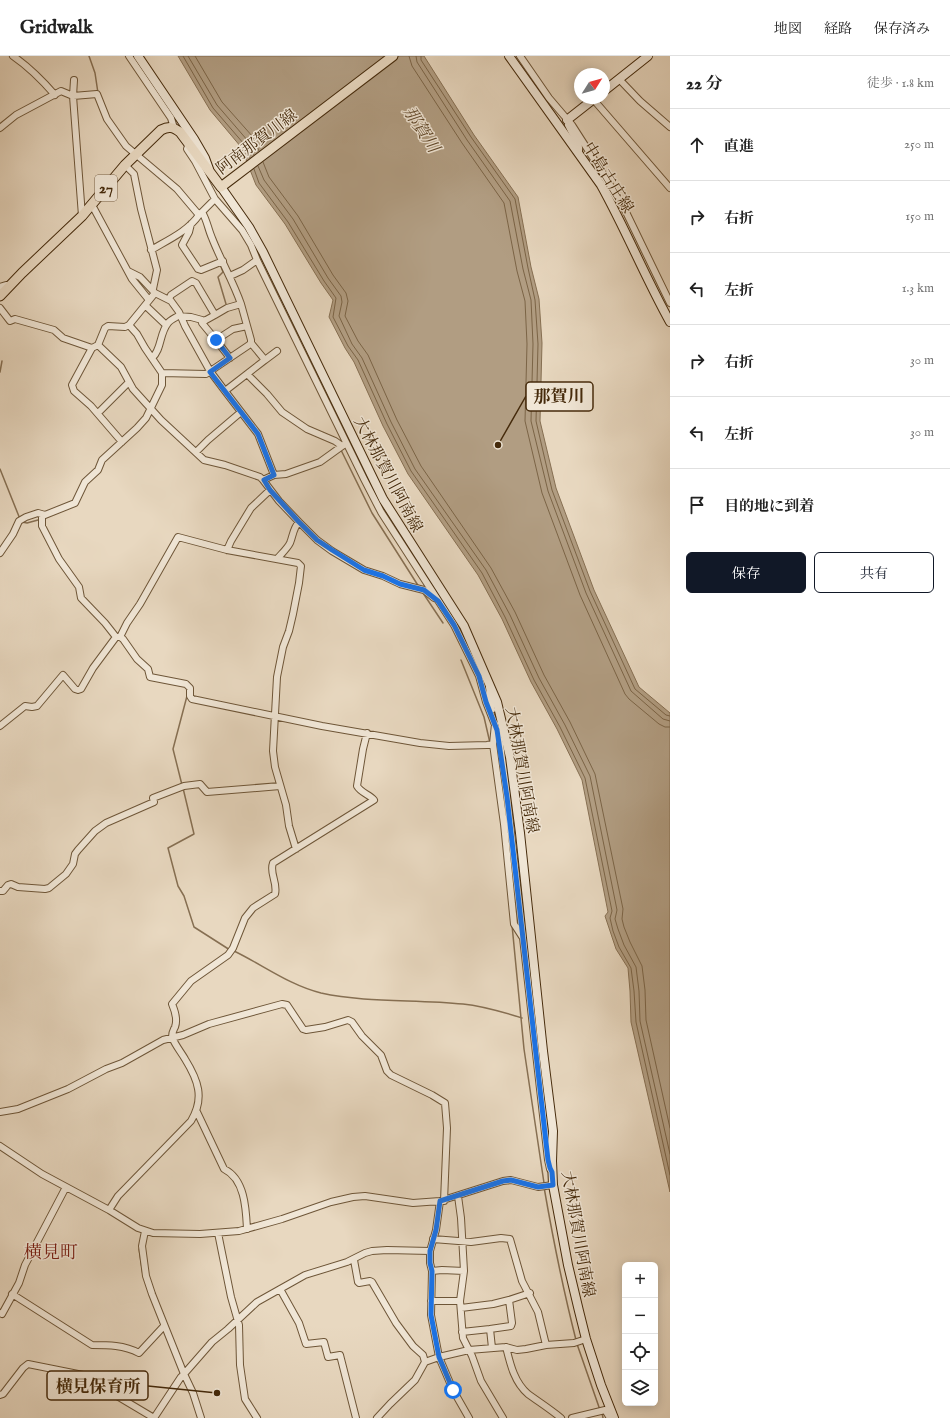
<!DOCTYPE html>
<html lang="ja">
<head>
<meta charset="utf-8">
<style>
  :root { --surface:#fff; --page:#f6f6f6; --text:#222; --muted:#767676; --line:#e0e0e0; --accent:#111827 }
  body { margin:0; font-family:"IM FELL English","Noto Serif JP",serif; background:var(--page); color:var(--text) }
  .controls { position:absolute; right:12px; bottom:12px; display:grid; overflow:hidden; border-radius:6px; box-shadow:0 2px 10px #0003 }
  .controls button { width:36px; height:36px; display:grid; place-items:center; padding:0; border:0; border-bottom:1px solid var(--line); background:var(--surface); color:var(--text); font:20px sans-serif }
  .compass { position:absolute; left:574px; top:12px; width:36px; height:36px; border-radius:50%; background:var(--surface); box-shadow:0 2px 10px #0003; rotate:53deg }
  .stop { position:absolute; width:12px; height:12px; margin:-9px; border:3px solid #1a73e8; border-radius:50%; background:#fff }
  .stop.end { background:#1a73e8; border-color:#fff; box-shadow:0 1px 4px #0008 }
  .list { margin:0; padding:0; list-style:none }
  h2 { display:flex; justify-content:space-between; align-items:center; height:52px; margin:0; padding:0 16px; font-size:17px }
  h2 small { font-size:13px; font-weight:400; color:var(--muted) }
  .list li { display:grid; grid-template-columns:26px 1fr auto; gap:12px; align-items:center; box-sizing:border-box; height:72px; padding:0 16px; border-top:1px solid var(--line) }
  .list b { display:block; font-size:15px; white-space:nowrap }
  .list em { font-size:13px; font-style:normal; color:var(--muted) }
  .actions { display:flex; gap:8px; padding:12px 16px }
  .actions a { flex:1; padding:9px 0; border:1px solid var(--accent); border-radius:6px; text-align:center; font-size:14px; color:var(--accent) }
  .actions .main { background:var(--accent); color:#fff }
  .icon { flex:none; width:22px; height:22px; fill:none; stroke:currentColor; stroke-width:2; stroke-linecap:round; stroke-linejoin:round }
  .map { position:relative; flex:none; width:670px; height:1362px; overflow:hidden }
  header { display:flex; align-items:center; gap:24px; box-sizing:border-box; height:56px; padding:0 20px; background:var(--surface); border-bottom:1px solid var(--line) }
  header strong { font-size:19px }
  nav { display:flex; gap:22px; margin-inline-start:auto; font-size:14px }
  main { display:flex }
  aside { flex:1; background:var(--surface) }
  .map>svg:first-child { display:block }
  .water { fill:#b19d82; stroke:#866f52 }
  .lines { fill:none; stroke-linecap:round; stroke-linejoin:round }
  .shore { stroke:#7b6446; stroke-width:1 }
  .stream { stroke:#866f52; stroke-width:1.5 }
  .street-casing { stroke:#6e5638; stroke-width:8 }
  .secondary-casing { stroke:#452a0b; stroke-width:10 }
  .primary-casing { stroke:#452a0b; stroke-width:11 }
  .street { stroke:#f0e6d6; stroke-width:6 }
  .secondary { stroke:#f0e6d6; stroke-width:8 }
  .primary { stroke:#e8d8c0; stroke-width:9 }
  .route { stroke:#1a73e8; stroke-width:5 }
  .labels { text-anchor:middle; stroke-width:3; stroke-linejoin:round; paint-order:stroke }
  .shield { fill:#f0e6d6; stroke:#786248; stroke-width:1 }
  .shield-label { font-size:15px; font-weight:bold; fill:#452a0b }
  .street-label { font-size:16px; fill:#452a0b; stroke:#f0e6d6 }
  .water-label { font-size:17px; font-style:italic; fill:#604729; stroke:#f0e6d6 }
  .quarter-label { font-size:18px; fill:#7a1f14; stroke:#f0e6d6 }
  .leader { fill:none; stroke:#452a0b; stroke-width:1.5 }
  .callout-dot { fill:#452a0b; stroke:#f0e6d6; stroke-width:1.5 }
  .callout { fill:#f0e6d6; stroke:#452a0b; stroke-width:1.5 }
  .callout-label { font-size:17px; text-anchor:middle; font-weight:bold; fill:#452a0b }
</style>
</head>
<body>
<header>
<strong>Gridwalk</strong>
<nav><a>地図</a><a>経路</a><a>保存済み</a></nav>
</header>
<main>
<div class="map">
<svg width="670" height="1362" viewBox="0 0 670 1362">
  <rect width="100%" height="100%" fill="#e8d8c0"/>
  <filter id="stains"><feTurbulence type="fractalNoise" baseFrequency=".005" numOctaves="4"/><feColorMatrix values="0 0 0 0 .2 0 0 0 0 .09 0 0 0 0 .02 0 0 0 .5 -.17"/></filter>
  <radialGradient id="worn" r=".72"><stop offset=".6" stop-color="#630" stop-opacity="0"/><stop offset="1" stop-color="#630" stop-opacity=".3"/></radialGradient>
  <path class="water" d="M178 0H424L474 79 518 141 531 211 539 243 542 287 540 365 556 432 594 534 639 631 670 657V1136L631 966 630 935 628 912 616 893 605 860 608 856 582 724 557 673 531 626 502 563 478 519 408 418 383 370 354 306 345 292 329 261 333 244 321 227 285 168 256 129 241 91 210 54Z"/>
  <g class="lines">
    <path class="shore" d="M183 0 213 52 244 88 250 102
      M188 0 217 49 248 85 254 99
      M195 0 222 46 253 81 259 95
      M409 0 412 10 462 87 504 147 517 215 525 245 527 288 525 365 542 437 580 539 625 638 629 643 659 668 665 671H670
      M416 0 417 6 467 84 510 145 523 213 531 244 533 288 531 365 548 435 586 537 631 635 663 663 670 665
      M421 0V4L471 81 515 143 528 212 535 244 538 288 536 365 552 434 590 535 635 633 666 659 670 660
      M263 106 269 121 298 160 333 219 346 237 348 245 345 260 358 285 368 299 397 364 421 410 491 512 515 556 544 619 570 666 595 718 623 853 622 863 624 871 630 886 642 910 645 934 646 964 670 1072
      M258 110 264 124 293 163 328 222 341 240 342 246 339 260 352 288 362 302 391 366 415 413 486 514 510 559 539 622 565 669 590 720 617 854 615 863 618 873 624 889 636 911 639 935 640 965 670 1098
      M254 113 259 127 288 166 324 225 336 242 333 261 348 290 358 304 387 368 411 415 482 517 505 561 534 624 560 671 585 722 612 855 610 862 613 875 619 891 631 912 634 935 636 966 670 1119"/>
    <path class="stream" d="M89 0 95 17 98 37
      M220 208 223 216 218 221 226 248
      M0 316 2 305
      M341 394 372 457 419 531
      M0 413 20 463
      M22 466 27 467 38 464
      M423 537 443 567
      M461 604 484 661 490 687
      M182 729 173 693 187 640
      M183 732 194 778 168 792 178 830 184 840 194 871 230 894
      M512 869 524 993 544 1127
      M234 895C263 909 289 929 321 937 367 947 416 943 463 948 483 950 503 956 522 962
      M544 1131C553 1183 563 1233 576 1284
      M139 1193 143 1219
      M577 1288 600 1354
      M196 1354 198 1362
      M602 1357 603 1362"/>
    <defs>
      <path id="street" d="M13 0C29 11 42 24 55 39
        M129 0 171 62 174 72
        M520 0 549 42 572 69 604 119 626 156 670 247
        M619 23 640 45 670 71
        M74 24 73 40 97 38 107 63 126 90 177 133 199 159 215 143
        M593 43 670 132
        M568 69 579 91V97
        M0 72 16 59 61 35 73 40 82 160
        M188 90 187 93 195 105 215 143 242 174 251 189 257 204 364 423 381 456 454 569 479 620 486 646 497 674 500 687 507 741 523 882
        M125 109 134 118 141 153 157 214 153 233
        M92 149 132 223 149 244
        M202 156C207 164 208 173 212 182 221 205 233 225 241 248L227 252 215 259
        M191 168 189 176 182 189 198 213 201 214 223 205
        M151 194C168 184 188 175 199 159
        M230 220 243 214 257 204
        M0 231 6 229 10 230
        M155 237 171 245 179 256 185 270 210 315 225 335 265 304 251 287
        M169 243 171 239 192 225 196 227 215 259 206 264 202 265
        M146 250 166 269
        M0 252 10 265 15 263 54 274 63 282 92 292
        M98 289 121 311 133 333 161 364 204 404 225 409 260 421 263 424 279 445 299 466 317 484 332 495 364 514 383 520 400 528 424 534 434 542
        M152 302C162 293 159 278 168 267 170 264 175 262 178 260L191 261 202 264V267L216 284
        M230 302 216 284 233 273 247 270
        M265 304 277 295
        M162 317 206 318 249 289 251 287V284L241 248
        M247 318 267 338 282 356 307 373 335 385 342 390
        M225 335 258 378 274 419
        M98 357 128 327
        M122 386 91 350 74 335 72 329 92 292 98 289 105 272 108 270 125 271 129 269 155 237 140 221 128 215
        M196 396 208 384 241 356
        M263 424 274 419 286 418 320 406 345 388
        M227 494 231 485 251 452 270 434
        M0 497 13 478 19 465 26 461 38 457 45 459 75 447 85 426 98 414 102 404 137 372 146 362 162 329V317L145 292 137 278 129 269
        M277 503C281 498 287 493 290 487 293 480 293 472 299 466
        M116 581H120L127 567 140 548 178 481 227 494 298 507 301 510 299 527 293 558 289 575 283 591 277 621 273 695 275 711 286 749 289 770 296 793
        M120 581 123 583 137 603 148 613 150 621 186 628 190 632V640L192 643 322 670 420 687 449 690 487 689 493 688
        M489 631 492 654
        M495 668 493 688 504 768 514 868 523 882 548 1104 550 1113
        M0 670 25 650 32 651 37 650 63 619 75 633 78 634 81 633 93 612 116 581 105 567 81 542 79 531 59 503 42 470V459
        M0 835H3L8 829 11 828 18 831 45 833 49 832 66 818 73 808 75 798 78 794 95 775 106 767 154 746 153 742 184 730 200 728 207 736 280 730
        M0 1056 18 1053 68 1033 106 1013 122 1007 163 984 183 979 209 968 282 948 287 949 303 973 306 974 325 971 348 964 352 966 362 980 381 999 387 1015 391 1019 432 1039 445 1047 447 1072 444 1145
        M197 1056 224 1113C245 1123 246 1153 247 1173
        M0 1090 42 1118 109 1154 138 1172 153 1177 200 1178 239 1175 282 1163 331 1146 353 1141 365 1140 413 1147 440 1145 503 1125 511 1124 538 1131 553 1129
        M458 1140 461 1162 464 1215 460 1245 463 1282 472 1300 481 1325 503 1362
        M440 1145 436 1174 430 1195V1207L432 1215 431 1259 439 1301 453 1334 469 1362
        M109 1154 118 1140 191 1065C205 1042 198 1024 185 1003 181 996 175 989 172 981 172 976 173 975 175 971 178 963 175 955 172 948L191 925 228 899 233 892 245 862 253 852 275 838C278 827 269 817 273 807L374 744C369 738 361 737 357 730L363 693 367 677
        M145 1175 142 1190 146 1220 152 1238 184 1318 181 1321 154 1362
        M218 1177 231 1241 239 1269 240 1309 245 1343 257 1362
        M433 1183 471 1186 501 1182 510 1183 522 1225 538 1256 546 1289
        M354 1204 358 1226 359 1227 370 1225 372 1226 396 1267 413 1290 423 1299 425 1306
        M432 1215 442 1214 464 1215
        M280 1233 299 1267 306 1288 324 1286 328 1301 340 1299 356 1362
        M12 1238 92 1289C108 1289 124 1289 139 1297L164 1270
        M509 1244 530 1237
        M431 1245H460
        M461 1252 493 1248 509 1244 512 1267 511 1270 490 1273
        M0 1257 2 1258 19 1227 25 1209 66 1131
        M462 1276 490 1273 492 1292
        M506 1291C510 1307 514 1326 528 1338 539 1346 550 1353 561 1362
        M0 1339 3 1338 23 1312 28 1308 83 1319 95 1324 107 1334 154 1362
        M201 1362 193 1337 184 1318 212 1286 228 1273 257 1246 305 1219 347 1206 365 1197 372 1195 387 1194 430 1195
        M377 1362 390 1348 415 1324 425 1306 439 1301 469 1294 506 1291 517 1294 526 1293 546 1289 574 1287 586 1283
        M572 1362 605 1354 610 1362"/>
      <path id="secondary" d="M138 0 194 83 205 102 209 113
        M509 0 601 129C626 174 645 221 670 266
        M604 35 648 0
        M567 64 595 42
        M221 131 249 171 263 196 383 443 464 570 497 646 510 701 520 777 543 995 553 1075 552 1105 553 1129 568 1209 579 1255 586 1283 601 1329 614 1362"/>
      <path id="primary" d="M0 240 22 217 82 160 125 109 161 74C169 70 173 71 180 76L221 131 393 0"/>
    </defs>
    <use href="#street" class="street-casing"/>
    <use href="#secondary" class="secondary-casing"/>
    <use href="#primary" class="primary-casing"/>
    <use href="#street" class="street"/>
    <use href="#secondary" class="secondary"/>
    <use href="#primary" class="primary"/>
  </g>
  <g class="lines">
    <path class="route" d="M216 284 230 302 210 316 258 378 274 419 264 424 270 434 299 466 317 484 332 494 364 514 383 520 400 528 424 534 438 545 454 569 479 620 486 646 497 674 507 741 548 1104 550 1112 552 1116 553 1129 538 1131 511 1124 503 1125 440 1145 436 1174 430 1195V1207L432 1215 431 1259 439 1301 453 1334"/>
  </g>
  <g class="labels">
    <rect class="shield" x="95" y="119" width="22" height="26" rx="3"/>
    <g class="shield-label">
      <text x="106" y="137">27</text>
    </g>
    <g class="street-label">
      <text transform="translate(256 85) rotate(-37)" y="6">阿南那賀川線</text>
      <text transform="translate(609 121) rotate(58)" y="6">中島古庄線</text>
      <text transform="translate(389 418) rotate(62)" y="6">大林那賀川阿南線</text>
      <text transform="translate(523 714) rotate(80)" y="6">大林那賀川阿南線</text>
      <text transform="translate(579 1178) rotate(80)" y="6">大林那賀川阿南線</text>
    </g>
    <g class="water-label">
      <text transform="translate(422 73) rotate(57)" y="6">那賀川</text>
    </g>
    <g class="quarter-label">
      <text x="51" y="1202">横見町</text>
    </g>
  </g>
  <path class="leader" d="M498 389L526 340M217 1337L148 1330"/>
  <g class="callout-dot">
    <circle cx="498" cy="389" r="4"/>
    <circle cx="217" cy="1337" r="4"/>
  </g>
  <g class="callout">
    <rect x="526" y="326" width="67" height="29" rx="4"/>
    <rect x="47" y="1315" width="101" height="29" rx="4"/>
  </g>
  <g class="callout-label">
    <text x="559" y="346">那賀川</text>
    <text x="98" y="1336">横見保育所</text>
  </g>
  <rect width="100%" height="100%" filter="url(#stains)"/>
  <rect width="100%" height="100%" fill="url(#worn)"/>
</svg>
<div class="controls">
<button>+</button>
<button>−</button>
<button><svg class="icon" aria-label="locate" viewBox="0 0 24 24"><circle cx="12" cy="12" r="6"/><path d="M12 2v4M12 18v4M2 12h4M18 12h4"/></svg></button>
<button><svg class="icon" aria-label="layers" viewBox="0 0 24 24"><path d="M12 4l9 5-9 5-9-5zM3 14l9 5 9-5"/></svg></button>
</div>
<svg class="compass" viewBox="-18 -18 36 36"><path d="M0-13l5 13h-10z" fill="#e53935"/><path d="M0 13l5-13h-10z" fill="#767676"/></svg>
<div class="stop" style="left:453px;top:1334px"></div>
<div class="stop end" style="left:216px;top:284px"></div>
</div>
<aside>
<h2>22 分<small>徒歩 · 1.8 km</small></h2>
<ul class="list">
<li><svg class="icon" aria-label="ahead" viewBox="0 0 24 24"><path d="M12 20V5M6 11l6-6 6 6"/></svg><div><b>直進</b></div><em>250 m</em></li>
<li><svg class="icon" aria-label="right" viewBox="0 0 24 24"><path d="M7 20v-9h11M14 6l5 5-5 5"/></svg><div><b>右折</b></div><em>150 m</em></li>
<li><svg class="icon" aria-label="left" viewBox="0 0 24 24"><path d="M17 20v-9H6M10 6l-5 5 5 5"/></svg><div><b>左折</b></div><em>1.3 km</em></li>
<li><svg class="icon" aria-label="right" viewBox="0 0 24 24"><path d="M7 20v-9h11M14 6l5 5-5 5"/></svg><div><b>右折</b></div><em>30 m</em></li>
<li><svg class="icon" aria-label="left" viewBox="0 0 24 24"><path d="M17 20v-9H6M10 6l-5 5 5 5"/></svg><div><b>左折</b></div><em>30 m</em></li>
<li><svg class="icon" aria-label="arrive" viewBox="0 0 24 24"><path d="M6 21V4h12l-3 4 3 4H6"/></svg><div><b>目的地に到着</b></div></li>
</ul>
<div class="actions"><a class="main">保存</a><a>共有</a></div>
</aside>
</main>
</body>
</html>
